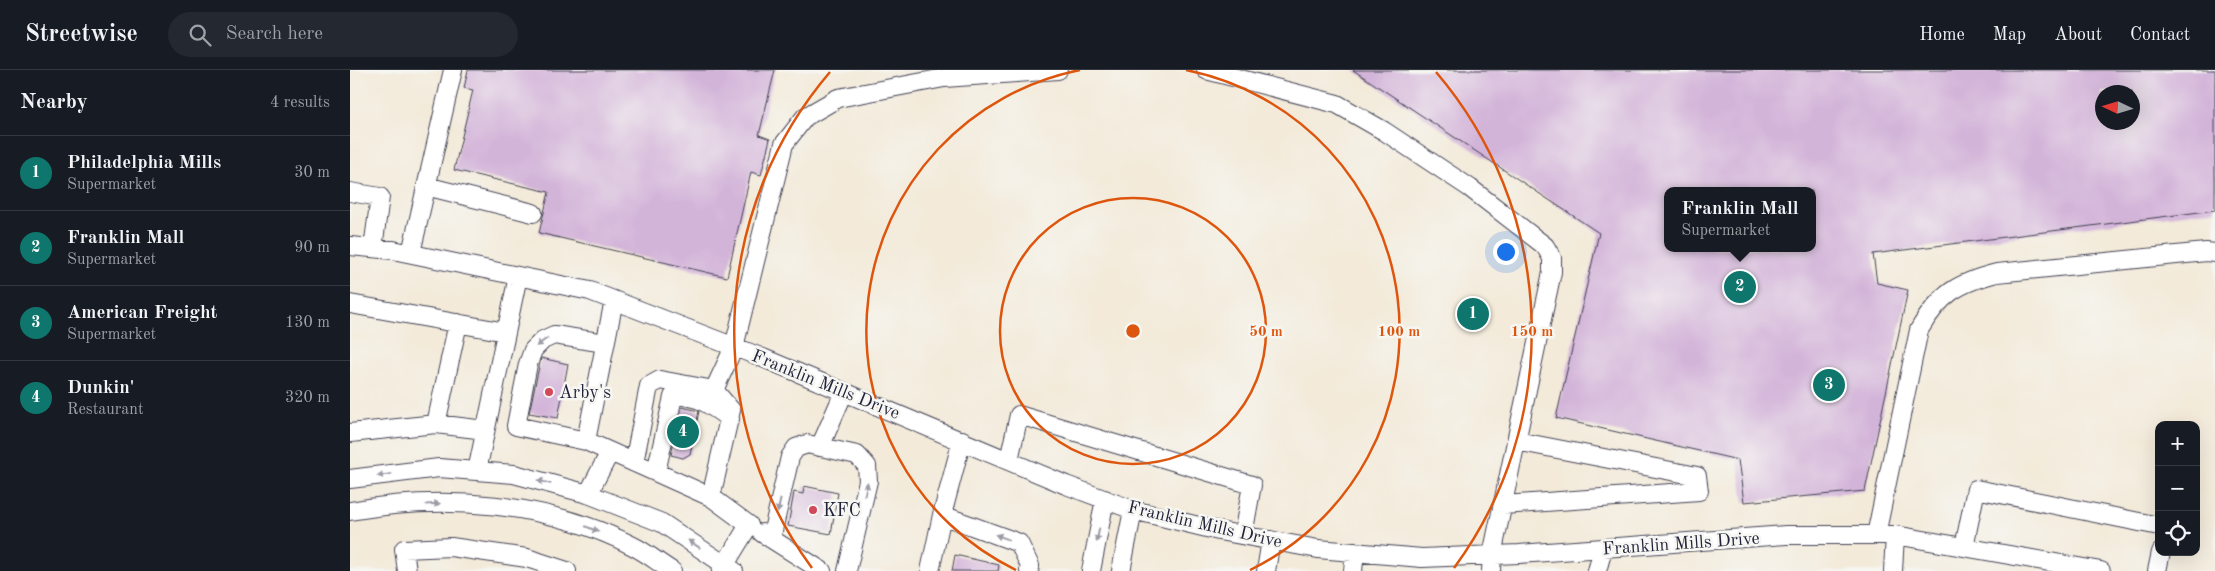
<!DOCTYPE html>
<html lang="en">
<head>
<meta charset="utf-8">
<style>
  :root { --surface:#171b24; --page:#242831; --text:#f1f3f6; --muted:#9ea1a6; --line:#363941; --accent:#0f766e }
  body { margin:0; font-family:"Old Standard TT",serif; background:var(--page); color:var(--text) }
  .controls { position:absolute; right:15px; bottom:15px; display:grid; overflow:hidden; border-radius:10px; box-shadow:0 5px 20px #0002 }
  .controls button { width:45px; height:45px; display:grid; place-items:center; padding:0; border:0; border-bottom:1px solid var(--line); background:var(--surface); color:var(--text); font:25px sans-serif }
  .compass { position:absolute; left:1745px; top:15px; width:45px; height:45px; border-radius:50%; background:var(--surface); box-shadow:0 5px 20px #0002; rotate:274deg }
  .you { position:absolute; left:1155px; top:181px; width:18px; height:18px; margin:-12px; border:4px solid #fff; border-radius:50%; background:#1a73e8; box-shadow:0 0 0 8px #1a73e833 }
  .badge { display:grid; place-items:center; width:32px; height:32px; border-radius:50%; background:var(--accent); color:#fff; font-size:16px; font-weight:700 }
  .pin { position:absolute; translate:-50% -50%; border:2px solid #fff; box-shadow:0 1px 5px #0006 }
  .popup { position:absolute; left:1314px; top:117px; width:152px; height:65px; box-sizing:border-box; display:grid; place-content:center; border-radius:10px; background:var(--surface); filter:drop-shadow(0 1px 4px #0005); font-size:16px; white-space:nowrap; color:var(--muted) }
  .popup b { font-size:19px; color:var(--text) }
  .popup::after { content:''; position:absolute; left:50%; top:100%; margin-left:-10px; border:10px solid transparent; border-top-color:var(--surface) }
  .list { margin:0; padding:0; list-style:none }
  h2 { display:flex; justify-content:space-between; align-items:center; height:65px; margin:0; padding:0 20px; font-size:21px }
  h2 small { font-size:16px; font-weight:400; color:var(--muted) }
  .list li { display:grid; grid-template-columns:32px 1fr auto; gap:15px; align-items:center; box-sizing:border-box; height:75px; padding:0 20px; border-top:1px solid var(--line) }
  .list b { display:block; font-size:19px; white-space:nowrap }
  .list p { margin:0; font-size:16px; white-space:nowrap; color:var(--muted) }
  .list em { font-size:16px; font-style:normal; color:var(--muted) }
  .icon { flex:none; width:28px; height:28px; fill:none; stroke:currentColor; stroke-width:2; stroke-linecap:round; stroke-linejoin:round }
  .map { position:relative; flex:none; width:1865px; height:501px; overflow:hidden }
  header { display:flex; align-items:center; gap:30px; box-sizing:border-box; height:70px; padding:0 25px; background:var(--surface); border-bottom:1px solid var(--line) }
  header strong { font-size:24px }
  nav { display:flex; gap:28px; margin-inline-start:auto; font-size:18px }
  .search { width:350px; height:45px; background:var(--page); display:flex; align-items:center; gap:12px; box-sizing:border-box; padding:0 18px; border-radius:28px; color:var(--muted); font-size:19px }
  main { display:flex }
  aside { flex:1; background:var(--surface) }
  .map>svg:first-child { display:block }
  .building { fill:#d3b4d9; fill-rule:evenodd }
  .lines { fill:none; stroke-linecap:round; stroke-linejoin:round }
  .minor-casing { stroke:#414053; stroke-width:20 }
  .minor { stroke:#fff; stroke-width:18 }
  .oneway { fill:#9c9ca7 }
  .ring { fill:none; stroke:#de560e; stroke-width:2.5 }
  .poi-dot { fill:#d1495b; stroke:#f6f6f2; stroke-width:2 }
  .labels { text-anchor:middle; stroke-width:5; stroke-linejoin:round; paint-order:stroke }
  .street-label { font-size:18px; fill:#22223b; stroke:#f6f6f2 }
  .poi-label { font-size:18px; fill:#22223b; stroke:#f6f6f2; text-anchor:start }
  .centre { fill:#de560e; stroke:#f6f6f2; stroke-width:2.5 }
  .ring-label { font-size:15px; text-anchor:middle; font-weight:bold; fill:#de560e; stroke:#f6f6f2; stroke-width:5; stroke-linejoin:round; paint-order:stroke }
</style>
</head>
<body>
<header>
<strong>Streetwise</strong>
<div class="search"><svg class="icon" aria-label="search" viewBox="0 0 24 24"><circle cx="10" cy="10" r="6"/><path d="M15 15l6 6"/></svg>Search here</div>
<nav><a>Home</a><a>Map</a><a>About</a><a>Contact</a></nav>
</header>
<main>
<aside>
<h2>Nearby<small>4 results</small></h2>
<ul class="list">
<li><span class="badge">1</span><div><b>Philadelphia Mills</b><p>Supermarket</p></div><em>30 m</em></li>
<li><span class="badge">2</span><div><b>Franklin Mall</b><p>Supermarket</p></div><em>90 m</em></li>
<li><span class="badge">3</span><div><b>American Freight</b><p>Supermarket</p></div><em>130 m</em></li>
<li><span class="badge">4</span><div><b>Dunkin'</b><p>Restaurant</p></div><em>320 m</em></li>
</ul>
</aside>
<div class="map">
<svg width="1865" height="501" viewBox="0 0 1865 501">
  <rect width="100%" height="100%" fill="#f6f6f2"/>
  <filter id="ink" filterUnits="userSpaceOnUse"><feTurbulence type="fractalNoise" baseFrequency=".02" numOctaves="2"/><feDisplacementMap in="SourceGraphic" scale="10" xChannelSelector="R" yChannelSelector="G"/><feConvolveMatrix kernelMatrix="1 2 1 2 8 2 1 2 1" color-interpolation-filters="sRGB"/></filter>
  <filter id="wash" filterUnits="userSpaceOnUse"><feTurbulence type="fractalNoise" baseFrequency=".0096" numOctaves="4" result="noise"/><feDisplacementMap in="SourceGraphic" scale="20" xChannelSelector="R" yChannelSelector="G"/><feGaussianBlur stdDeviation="1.12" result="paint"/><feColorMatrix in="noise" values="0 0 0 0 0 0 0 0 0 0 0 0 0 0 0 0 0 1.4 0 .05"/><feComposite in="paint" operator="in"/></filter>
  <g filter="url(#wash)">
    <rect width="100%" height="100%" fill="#f3ead9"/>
    <g id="blocks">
      <path class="building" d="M118 0H425L409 65 420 69 411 105 401 102 377 207 189 163 199 122 104 100 123 20 114 18Z
        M1003 0H1865V140L1523 184 1527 213 1558 220 1515 421 1394 432 1388 390 1206 348 1249 163ZM1752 22H1782V52H1752ZM1318 121H1462V178H1318Z
        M191 288 218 294 208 348 179 343Z
        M332 337 349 341 340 384 333 388 321 385Z
        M454 416 488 423 481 464 438 456 444 422 453 424Z
        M605 485 649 495 648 501H602Z"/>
    </g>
  </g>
  <g filter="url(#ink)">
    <use href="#blocks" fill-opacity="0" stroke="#414053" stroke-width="1"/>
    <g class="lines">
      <defs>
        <path id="minor" d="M856 0 987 34 1034 61 1120 118 1195 176 1202 188V202L1142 485 1141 501
          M76 116 183 143
          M0 122 30 127 23 178
          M0 176 43 180 240 221 413 288 716 415 783 440 869 461 968 479 1072 488 1169 484 1436 465H1545L1751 501
          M61 183 103 0
          M0 234 156 262
          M255 273 204 265 193 270 183 280 178 294 166 356 236 371 361 427 381 340 364 320 310 310 299 316 284 393
          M364 320 384 277 434 74 455 47 488 28 594 8 708 0
          M86 354 108 253
          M0 363 86 354 135 360
          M236 371 264 230
          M470 377 494 322
          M659 390 669 345 902 415 893 465
          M127 401 168 206
          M306 402 323 327C345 322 363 337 380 349
          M0 409 89 398 164 404 238 424 312 453 384 501
          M238 424 260 382
          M361 427 399 455 371 501
          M1153 435 1349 421 1347 406 1166 371
          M0 441C94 424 197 432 283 476 297 483 309 493 322 501
          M592 445 612 370
          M412 463 472 501
          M1526 465 1569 260C1590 224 1607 213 1647 203L1856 182 1865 183
          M421 469 440 387 446 378 457 374 507 385 517 396 518 411 497 501
          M1614 477 1626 419 1809 456
          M57 501 54 479 101 477 177 488 217 501
          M580 501 592 445 669 473 680 496 679 501
          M741 501 755 429
          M771 501 783 440
          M916 501 921 470
          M1003 501 1005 482
          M1247 501 1253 479
          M1543 501 1545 465
          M1807 501 1811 482"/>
      </defs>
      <use href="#minor" class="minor-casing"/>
      <use href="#minor" class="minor"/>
    </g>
    <defs><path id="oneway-solid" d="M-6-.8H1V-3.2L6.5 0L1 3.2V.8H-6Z" transform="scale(1.25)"/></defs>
    <g class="oneway">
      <use href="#oneway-solid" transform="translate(192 272) rotate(144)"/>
      <use href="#oneway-solid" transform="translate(34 405) rotate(173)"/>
      <use href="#oneway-solid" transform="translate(194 412) rotate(-164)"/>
      <use href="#oneway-solid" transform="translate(516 419) rotate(-77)"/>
      <use href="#oneway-solid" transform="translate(83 434) rotate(-3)"/>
      <use href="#oneway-solid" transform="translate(429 436) rotate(103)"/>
      <use href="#oneway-solid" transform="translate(242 459) rotate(23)"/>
      <use href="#oneway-solid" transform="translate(748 465) rotate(101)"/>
      <use href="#oneway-solid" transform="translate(652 467) rotate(-160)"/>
      <use href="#oneway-solid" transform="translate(344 474) rotate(-146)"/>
    </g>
  </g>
  <g class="ring">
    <circle cx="783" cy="261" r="133"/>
    <path d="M666 500A266 266 0 0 1 730 0M836 0A266 266 0 0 1 900 500"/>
    <path d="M462 498A399 399 0 0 1 480 2M1086 2A399 399 0 0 1 1104 498"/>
  </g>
  <g class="poi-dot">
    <circle cx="199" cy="322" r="5"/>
    <circle cx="463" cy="440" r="5"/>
  </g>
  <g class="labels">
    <g class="street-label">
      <text transform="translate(476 314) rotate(22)" y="6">Franklin Mills Drive</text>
      <text transform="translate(855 454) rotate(13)" y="6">Franklin Mills Drive</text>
      <text transform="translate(1331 473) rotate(-4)" y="6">Franklin Mills Drive</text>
    </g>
    <g class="poi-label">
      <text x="209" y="328">Arby's</text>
      <text x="473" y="446">KFC</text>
    </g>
  </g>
  <circle cx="783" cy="261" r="8" class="centre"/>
  <g class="ring-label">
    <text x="916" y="266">50 m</text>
    <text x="1049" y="266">100 m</text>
    <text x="1182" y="266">150 m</text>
  </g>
</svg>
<div class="controls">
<button>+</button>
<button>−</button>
<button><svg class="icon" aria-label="locate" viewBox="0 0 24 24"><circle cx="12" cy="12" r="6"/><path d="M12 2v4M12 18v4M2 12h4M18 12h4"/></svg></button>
</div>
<svg class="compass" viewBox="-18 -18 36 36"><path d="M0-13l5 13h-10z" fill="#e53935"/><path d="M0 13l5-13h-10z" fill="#9ea1a6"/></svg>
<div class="you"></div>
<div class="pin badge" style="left:1123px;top:244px">1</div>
<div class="pin badge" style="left:1390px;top:217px">2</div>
<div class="popup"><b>Franklin Mall</b>Supermarket</div>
<div class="pin badge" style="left:1479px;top:315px">3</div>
<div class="pin badge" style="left:333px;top:362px">4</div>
</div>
</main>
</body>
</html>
